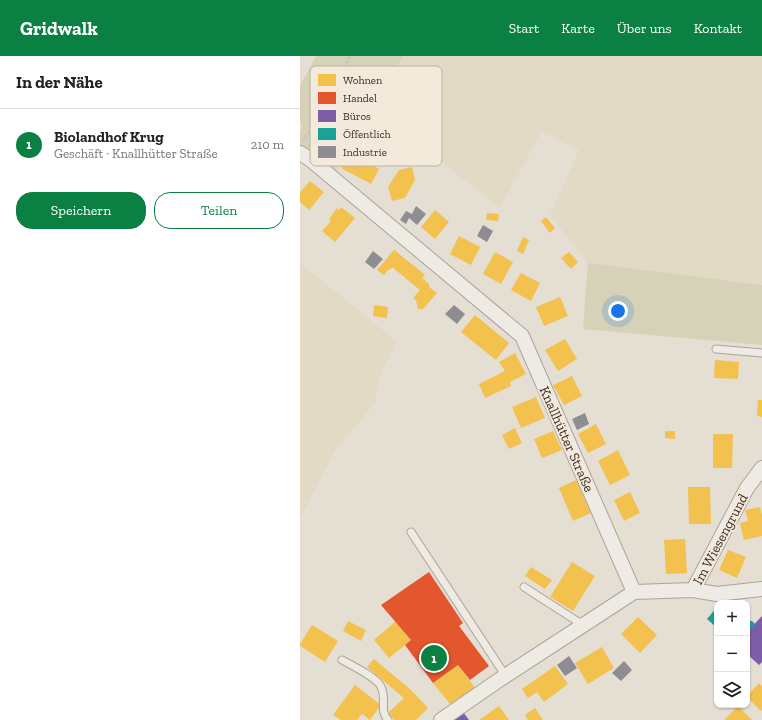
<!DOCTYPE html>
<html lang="de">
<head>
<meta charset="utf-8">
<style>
  :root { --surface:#fff; --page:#f2f2f2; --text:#222; --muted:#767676; --line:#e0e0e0; --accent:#0b8043 }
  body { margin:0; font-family:"Zilla Slab",serif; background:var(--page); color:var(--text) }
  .controls { position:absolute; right:12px; bottom:12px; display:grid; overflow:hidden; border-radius:8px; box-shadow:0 1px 3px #0004 }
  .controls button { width:36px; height:36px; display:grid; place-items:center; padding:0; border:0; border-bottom:1px solid var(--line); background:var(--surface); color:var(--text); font:20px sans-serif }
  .you { position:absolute; left:318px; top:255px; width:14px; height:14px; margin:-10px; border:3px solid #fff; border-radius:50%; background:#1a73e8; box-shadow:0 0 0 6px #1a73e833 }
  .badge { display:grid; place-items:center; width:26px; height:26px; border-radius:50%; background:var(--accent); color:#fff; font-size:13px; font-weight:700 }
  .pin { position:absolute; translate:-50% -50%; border:2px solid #fff; box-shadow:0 1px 4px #0006 }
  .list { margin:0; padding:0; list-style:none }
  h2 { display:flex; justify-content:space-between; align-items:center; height:52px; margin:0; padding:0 16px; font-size:17px }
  h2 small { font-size:13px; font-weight:400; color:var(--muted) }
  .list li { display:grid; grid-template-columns:26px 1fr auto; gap:12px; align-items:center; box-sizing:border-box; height:72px; padding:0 16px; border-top:1px solid var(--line) }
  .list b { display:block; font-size:15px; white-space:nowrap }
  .list p { margin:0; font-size:13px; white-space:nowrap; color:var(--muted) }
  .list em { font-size:13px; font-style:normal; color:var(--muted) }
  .actions { display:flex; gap:8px; padding:12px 16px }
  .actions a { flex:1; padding:9px 0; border:1px solid var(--accent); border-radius:16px; text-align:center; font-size:14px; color:var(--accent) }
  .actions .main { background:var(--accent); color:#fff }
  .icon { flex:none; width:22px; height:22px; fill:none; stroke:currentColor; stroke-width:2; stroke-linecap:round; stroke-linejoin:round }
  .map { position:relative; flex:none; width:462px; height:664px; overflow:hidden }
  header { display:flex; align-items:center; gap:24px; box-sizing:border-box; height:56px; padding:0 20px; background:var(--accent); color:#fff }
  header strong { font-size:19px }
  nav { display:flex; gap:22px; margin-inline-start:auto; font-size:14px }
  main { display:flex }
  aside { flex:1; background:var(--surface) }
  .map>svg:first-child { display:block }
  .farmland { fill:#e3dac5 }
  .green { fill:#d6d2b7 }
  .homes { fill:#f2c14e }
  .shops { fill:#e4572e }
  .offices { fill:#7b5ea7 }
  .public { fill:#17a398 }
  .industry { fill:#8d8d92 }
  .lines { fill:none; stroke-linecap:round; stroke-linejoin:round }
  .lane-casing { stroke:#aba49b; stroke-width:9 }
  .street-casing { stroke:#aba49b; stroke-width:16 }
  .path { stroke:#c6c1bb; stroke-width:2; stroke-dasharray:3 2; stroke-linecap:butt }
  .lane { stroke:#eeeae4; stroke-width:7 }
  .street { stroke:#eeeae4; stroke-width:14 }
  .labels { text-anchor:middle; stroke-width:4; stroke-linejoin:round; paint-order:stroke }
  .street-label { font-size:14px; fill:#3a2c23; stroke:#f4eadb }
  .key { fill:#f4eadb; stroke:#bcb1a4; stroke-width:1 }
  .key-label { font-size:11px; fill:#3a2c23 }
</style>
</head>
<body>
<header>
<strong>Gridwalk</strong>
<nav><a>Start</a><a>Karte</a><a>Über uns</a><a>Kontakt</a></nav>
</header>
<main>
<aside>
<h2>In der Nähe<small></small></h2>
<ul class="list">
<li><span class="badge">1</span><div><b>Biolandhof Krug</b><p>Geschäft · Knallhütter Straße</p></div><em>210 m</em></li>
</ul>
<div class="actions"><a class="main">Speichern</a><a>Teilen</a></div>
</aside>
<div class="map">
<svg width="462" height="664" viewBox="0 0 462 664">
  <rect width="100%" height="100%" fill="#e5ded3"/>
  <path class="farmland" d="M103 0H462V229L288 207 250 159 279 94 241 76 200 152 74 52Z
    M0 207 96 285 79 322 75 347 35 395 0 463Z"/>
  <path class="green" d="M16 0H103L74 52 33 119 0 94V76L2 71 0 63V30Z
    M288 207 462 229V289L283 273Z"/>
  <path class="homes" d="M49 96 79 113 71 128 41 112Z
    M112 111 115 124 105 142 92 145 88 131 99 114Z
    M10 125 24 136 9 154 0 146V136Z
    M41 151 55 162 35 186 22 175 31 165 29 163 37 152 39 154Z
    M135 154 149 166 135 183 121 171Z
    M187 157 199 158 198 165 186 164Z
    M246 161 255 172 250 177 241 165Z
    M159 180 180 191 171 209 150 198Z
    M223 181 229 184 223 198 217 195Z
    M94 194 123 217 125 219 122 222 127 226 126 227H129V231L137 237 123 253H118L116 244 113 242 120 234 92 211 90 214 89 213 84 219 77 214Z
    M195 196 213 206 201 228 183 218Z
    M269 196 278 206 271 213 261 202Z
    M221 217 240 227 231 245 211 234Z
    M260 241 268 260 244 270 236 251Z
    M74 249 88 251 87 262 73 260Z
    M175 259 209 287 196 304 161 276Z
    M265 283 277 303 258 315 245 294Z
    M215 297 226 318 210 326 211 330 185 342 179 328 205 315 199 306Z
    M415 304 439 306 438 323 414 322Z
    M272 320 282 340 264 349 253 329Z
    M236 341 245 362 221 372 212 351Z
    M458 344H462V361L457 360Z
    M296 368 306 388 288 397 278 378Z
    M215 372 222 387 209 393 202 379Z
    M253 375 262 394 242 402 234 383Z
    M365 375H375V383L365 382Z
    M413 378H433L432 412H413Z
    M318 394 330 419 310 429 298 405Z
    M276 424 291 457 273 465 259 432Z
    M388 431H410L411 468H389Z
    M330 436 340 457 324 465 314 444Z
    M460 451 462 460V480L444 484 440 467 448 465 445 454Z
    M385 483 387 517 366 518 364 484Z
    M428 494 446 501 437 522 419 514Z
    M272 506 295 520 273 555 250 541Z
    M231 511 252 524 245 533 225 520Z
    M338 561 357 579 340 597 321 578Z
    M48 565 66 574 61 585 43 575Z
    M96 565 111 584 89 602 74 584Z
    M12 569 38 585 25 606 0 590V588Z
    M302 591 314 612 288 628 275 607Z
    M74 603 111 634 128 652 116 664H95L88 657 104 642 67 611Z
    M158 609 176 633 151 649 133 627Z
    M255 610 268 628 244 646 237 636 228 642 222 633Z
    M459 627 462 630V654L461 655 447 641V640Z
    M55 629 81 649 70 664 62 658 57 664H41L33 659Z
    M199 650 209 664H179Z
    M438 650 452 664H424Z
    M235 652 243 664H228L225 659Z"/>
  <path class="shops" d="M129 516 163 567 159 570 189 610 170 624 158 609 133 627 105 589 111 584 81 549Z"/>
  <path class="offices" d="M462 560V606L459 609 447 598V576Z
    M163 656 169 664H152Z"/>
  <path class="public" d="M417 551V572L407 563Z
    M447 565H452L455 568 447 576Z"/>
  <path class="industry" d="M116 150 126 158 117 169 109 162 106 168 100 164 106 155 112 158Z
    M183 169 193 175 187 186 177 180Z
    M73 195 83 203 74 213 65 206Z
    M154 249 165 258 157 268 145 258Z
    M285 357 289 368 277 374 272 363Z
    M269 600 277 612 265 620 257 609Z
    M324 605 332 614 321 625 312 617Z"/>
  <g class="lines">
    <defs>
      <path id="lane" d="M416 293 462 297
        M111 476 205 619
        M224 531 283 569
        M42 604C51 609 78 622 81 631 87 641 79 655 88 664"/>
      <path id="street" d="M0 97 11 104 222 280 334 536
        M393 534 447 432 462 412
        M334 536 393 534 417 538 462 533
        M141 664 199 624 334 536"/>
    </defs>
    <use href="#lane" class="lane-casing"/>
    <use href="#street" class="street-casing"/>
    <path class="path" d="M3 86 29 41 50 0"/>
    <use href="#lane" class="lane"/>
    <use href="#street" class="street"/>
  </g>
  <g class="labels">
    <g class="street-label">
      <text transform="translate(267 383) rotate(66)" y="5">Knallhütter Straße</text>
      <text transform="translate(420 483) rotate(-62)" y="5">Im Wiesengrund</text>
    </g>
  </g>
  <rect x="10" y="10" width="132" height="100" rx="6" class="key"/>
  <rect x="18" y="18" width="18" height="12" fill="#f2c14e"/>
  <rect x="18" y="36" width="18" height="12" fill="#e4572e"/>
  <rect x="18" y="54" width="18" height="12" fill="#7b5ea7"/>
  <rect x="18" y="72" width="18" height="12" fill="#17a398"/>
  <rect x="18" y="90" width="18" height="12" fill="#8d8d92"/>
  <g class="key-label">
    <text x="43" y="28">Wohnen</text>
    <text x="43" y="46">Handel</text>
    <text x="43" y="64">Büros</text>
    <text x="43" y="82">Öffentlich</text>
    <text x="43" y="100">Industrie</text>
  </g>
</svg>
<div class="controls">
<button>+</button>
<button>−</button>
<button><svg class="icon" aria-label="layers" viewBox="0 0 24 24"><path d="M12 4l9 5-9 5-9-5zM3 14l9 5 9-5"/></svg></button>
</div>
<div class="you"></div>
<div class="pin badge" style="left:134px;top:602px">1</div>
</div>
</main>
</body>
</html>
